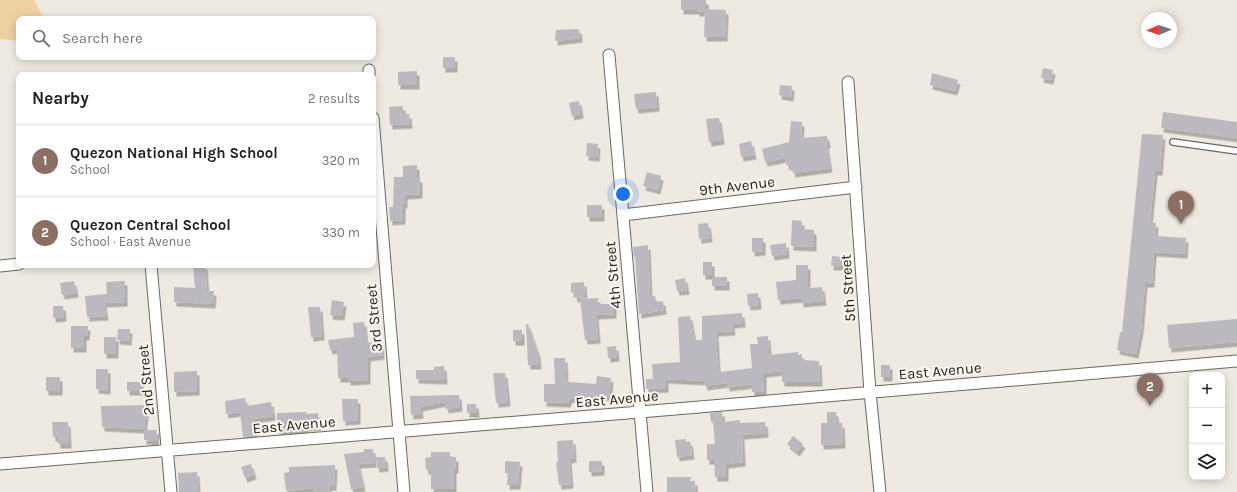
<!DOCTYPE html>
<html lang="en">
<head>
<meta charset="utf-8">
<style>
  :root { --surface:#fff; --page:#f6f6f6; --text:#202124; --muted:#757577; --line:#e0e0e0; --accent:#8d4bc0 }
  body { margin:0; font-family:Karla,sans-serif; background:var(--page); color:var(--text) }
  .controls { position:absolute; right:12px; bottom:12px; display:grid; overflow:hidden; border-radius:8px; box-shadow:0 2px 10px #0003 }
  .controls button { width:36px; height:36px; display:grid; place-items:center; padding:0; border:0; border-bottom:1px solid var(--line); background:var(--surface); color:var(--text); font:20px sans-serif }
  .compass { position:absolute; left:1141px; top:12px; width:36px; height:36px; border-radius:50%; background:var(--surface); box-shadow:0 2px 10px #0003; rotate:268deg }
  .you { position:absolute; left:623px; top:194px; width:14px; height:14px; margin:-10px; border:3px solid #fff; border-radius:50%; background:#1a73e8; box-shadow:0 0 0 6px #1a73e833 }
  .badge { display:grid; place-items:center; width:26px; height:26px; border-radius:50%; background:var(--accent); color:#fff; font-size:13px; font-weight:700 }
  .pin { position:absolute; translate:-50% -33px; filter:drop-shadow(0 1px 2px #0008) }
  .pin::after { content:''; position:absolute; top:21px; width:14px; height:12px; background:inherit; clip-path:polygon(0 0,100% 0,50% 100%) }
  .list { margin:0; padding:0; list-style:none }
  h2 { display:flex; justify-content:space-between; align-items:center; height:52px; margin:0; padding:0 16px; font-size:17px }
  h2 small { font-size:13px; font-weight:400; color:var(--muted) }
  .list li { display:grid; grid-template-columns:26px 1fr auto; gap:12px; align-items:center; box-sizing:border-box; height:72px; padding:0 16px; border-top:1px solid var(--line) }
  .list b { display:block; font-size:15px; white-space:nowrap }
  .list p { margin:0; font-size:13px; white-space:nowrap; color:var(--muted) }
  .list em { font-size:13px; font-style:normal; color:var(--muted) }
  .icon { flex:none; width:22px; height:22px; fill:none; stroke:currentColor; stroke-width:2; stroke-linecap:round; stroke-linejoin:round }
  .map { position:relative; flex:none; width:1237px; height:492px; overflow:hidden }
  .search { position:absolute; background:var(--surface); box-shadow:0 2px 10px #0003; left:16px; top:16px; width:360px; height:44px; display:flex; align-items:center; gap:10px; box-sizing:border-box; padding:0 14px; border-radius:8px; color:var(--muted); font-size:15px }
  .panel { position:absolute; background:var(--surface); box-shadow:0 2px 10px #0003; left:16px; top:72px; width:360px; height:196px; border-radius:8px }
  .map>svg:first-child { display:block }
  .green { fill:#efd09f }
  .building { fill:#bcb8c0; filter:url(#shadow) }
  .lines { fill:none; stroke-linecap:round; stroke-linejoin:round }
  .lane-casing { stroke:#6c6760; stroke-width:8 }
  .street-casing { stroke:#6c6760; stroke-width:13 }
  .lane { stroke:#fff; stroke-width:5.5 }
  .street { stroke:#fff; stroke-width:11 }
  .labels { text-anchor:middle; stroke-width:4; stroke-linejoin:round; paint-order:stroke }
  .street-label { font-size:15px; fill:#262421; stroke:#fbf6ee }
</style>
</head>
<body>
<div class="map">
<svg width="1237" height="492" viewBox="0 0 1237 492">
  <defs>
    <filter id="shadow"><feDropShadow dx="2.5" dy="4.5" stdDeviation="0" flood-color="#0004"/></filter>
  </defs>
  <rect width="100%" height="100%" fill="#eee9e1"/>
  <path class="green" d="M0 0H34L44 19H19V41L0 39Z"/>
  <path class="building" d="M681 0H706V9L726 10 725 37H704L705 12H697V10H681Z
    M579 29 580 38 555 41 556 30Z
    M443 57H455V68H443Z
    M1043 68 1053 70 1051 80 1041 78Z
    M417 71V85H398V72Z
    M932 73 958 80 955 91 930 85Z
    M780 85 792 86 791 97 779 95Z
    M656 92 657 107 636 109 634 94Z
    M579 101 581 114 572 116 569 103Z
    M403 106V114H409L410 124 390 125 389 107Z
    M1163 112 1237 122V138L1161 128Z
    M719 118 722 140 709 142 706 119Z
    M791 121 802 122 801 138 827 136 828 144H826L830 168 793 173 791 165 787 166 785 158 765 162 762 149 789 142Z
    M1142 134 1163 135 1160 171H1155L1150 222 1156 223 1155 236 1186 238 1185 254 1154 252 1152 283H1145L1141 329 1136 354 1117 350 1120 332H1122Z
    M751 141 754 155 741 157 739 144Z
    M587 143 598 144 597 157 586 156Z
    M417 165V178H420V194L405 195V204H403V220L390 221 389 207H393L394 177H403V166Z
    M647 172 661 176 658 190 643 186Z
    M587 205H602V217H587Z
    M792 220 802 221 801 229 814 230V247L791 246Z
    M708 223 710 238 699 239 698 224Z
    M752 238H763V251L752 252Z
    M786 243 787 254 772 256 770 245Z
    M648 245 650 296H655L656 302 663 301 664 310 639 314 635 257H634L633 247Z
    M832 256 845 257V266H831Z
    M703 262H712V275H703Z
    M205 265 207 291H214L213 304 174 302V287L195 288 193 266Z
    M796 265H808V288L822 287 824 301 801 303V298L778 300 776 282 796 280Z
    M712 277H727V286H712Z
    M685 278 687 290 677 291 675 280Z
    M74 281 76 293 62 295 60 283Z
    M125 281V302L104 303 106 316 87 317 85 296 107 294 106 282Z
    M584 282 585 297 575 298 574 292 571 293V283Z
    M758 293 759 305 748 306 747 294Z
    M598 298V304H614V314L596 315 598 339 585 340 580 299Z
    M332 300 344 302 342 316 330 315Z
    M53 306H63L64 317 53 318Z
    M308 307H320L322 336 311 337Z
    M742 313 743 323 732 324 733 331 716 332 718 370H721V372L752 368 750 344H758L757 337 768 336 769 355 798 352V355L802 354V360L819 361 820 382H782V371L764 373V392H752V384L727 387V383L705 386 704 381 666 379V388L646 389V379H653L652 364 680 362 678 317 690 316 694 340H702V316Z
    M1237 319V342L1169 348 1167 325Z
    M364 322 366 343 381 341 382 355 368 357V380L348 381V378H338L337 349 330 350 328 340 354 337 353 323Z
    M528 324 538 353 539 365H528L526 325Z
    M71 326H88L87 336H84V348H71Z
    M118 329H130L129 341 117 340Z
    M513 330H522V341H513Z
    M104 337H116V354H104Z
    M616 346 617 357 608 358 607 347Z
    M554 358H565L566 381 569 382 596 384 597 376 611 378 609 397 592 395V400L570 398 568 403 544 402V384H555Z
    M881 365H890V377H881Z
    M444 366 445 380 416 379V370H434V367Z
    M96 369H108V390L96 389Z
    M197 371V391L174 392V372Z
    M493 373H505L508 402 496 403Z
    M46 377H60V391H46Z
    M127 382H141V391H127Z
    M459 395 460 407 446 409 445 402 420 407 421 414 411 415 410 396Z
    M245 398 247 406 271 402 273 416 253 419 255 436 243 437 240 412 226 414 225 401Z
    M342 399H358V420L343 421Z
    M467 404H476L477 413H467Z
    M147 405 144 429 102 427 101 406Z
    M306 412V414L318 413 319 426 306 427V431L285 432V430H277V413Z
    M722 412 723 422 740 420V423L765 422 766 433 742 435 743 462 726 464V477H715L714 460H707V444H715L713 422H711L710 413Z
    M827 412H836L837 423H842L843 444 821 445V423H827Z
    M52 422H68L69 444H58V437H53Z
    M144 430H157L156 441 144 440Z
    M793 436 803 444 797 452 787 444Z
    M686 439V442L690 441 692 455 677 457 675 440Z
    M573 440 574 458 569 459 571 484 559 485 556 462H558L557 441Z
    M364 449H373L374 463 358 464 363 487 351 489 344 454 364 452Z
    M431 452H450V457H456V469H454V489H431V470H426L425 458 431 457Z
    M376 457H385L386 467 377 468Z
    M505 461 520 462 518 485H507L508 473H505Z
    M589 461H602V471L589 472Z
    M251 464 254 475 245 478 241 467Z
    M335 465 334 486H329L330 492H313V488L286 491 284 473 289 472V467Z
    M197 472 198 492H179L178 473Z
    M667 477H691L690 481H695L696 492H667Z"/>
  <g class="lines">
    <defs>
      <path id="lane" d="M1173 142 1237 151"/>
      <path id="street" d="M609 55 647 492
        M369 70V75
        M848 82 870 392 880 492
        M373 118 404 492
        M623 215 856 187
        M151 265 171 492
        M0 266 19 264
        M0 464 640 412 1237 361"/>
    </defs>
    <use href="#lane" class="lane-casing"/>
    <use href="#street" class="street-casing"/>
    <use href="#lane" class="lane"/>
    <use href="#street" class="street"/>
  </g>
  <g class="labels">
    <g class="street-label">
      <text transform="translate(737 186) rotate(-7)" y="5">9th Avenue</text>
      <text transform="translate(613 275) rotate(-95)" y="5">4th Street</text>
      <text transform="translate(848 288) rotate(-94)" y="5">5th Street</text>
      <text transform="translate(374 318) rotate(-95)" y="5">3rd Street</text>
      <text transform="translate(940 371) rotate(-5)" y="5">East Avenue</text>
      <text transform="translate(146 380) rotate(-95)" y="5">2nd Street</text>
      <text transform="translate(617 399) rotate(-5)" y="5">East Avenue</text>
      <text transform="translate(294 425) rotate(-5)" y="5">East Avenue</text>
    </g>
  </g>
</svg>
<div class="controls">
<button>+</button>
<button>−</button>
<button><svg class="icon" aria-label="layers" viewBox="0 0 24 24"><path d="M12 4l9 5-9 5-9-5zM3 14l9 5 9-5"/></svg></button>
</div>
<svg class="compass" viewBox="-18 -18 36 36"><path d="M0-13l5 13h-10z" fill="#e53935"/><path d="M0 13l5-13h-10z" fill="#757577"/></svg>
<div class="you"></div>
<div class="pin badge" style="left:1181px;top:224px;background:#8d6e63">1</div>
<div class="pin badge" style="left:1150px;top:406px;background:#8d6e63">2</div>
<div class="search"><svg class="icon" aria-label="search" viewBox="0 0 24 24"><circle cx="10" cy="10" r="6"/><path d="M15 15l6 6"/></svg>Search here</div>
<section class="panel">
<h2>Nearby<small>2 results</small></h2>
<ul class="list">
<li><span class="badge" style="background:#8d6e63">1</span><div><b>Quezon National High School</b><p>School</p></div><em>320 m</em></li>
<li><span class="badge" style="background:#8d6e63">2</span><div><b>Quezon Central School</b><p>School · East Avenue</p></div><em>330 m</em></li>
</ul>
</section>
</div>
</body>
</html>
